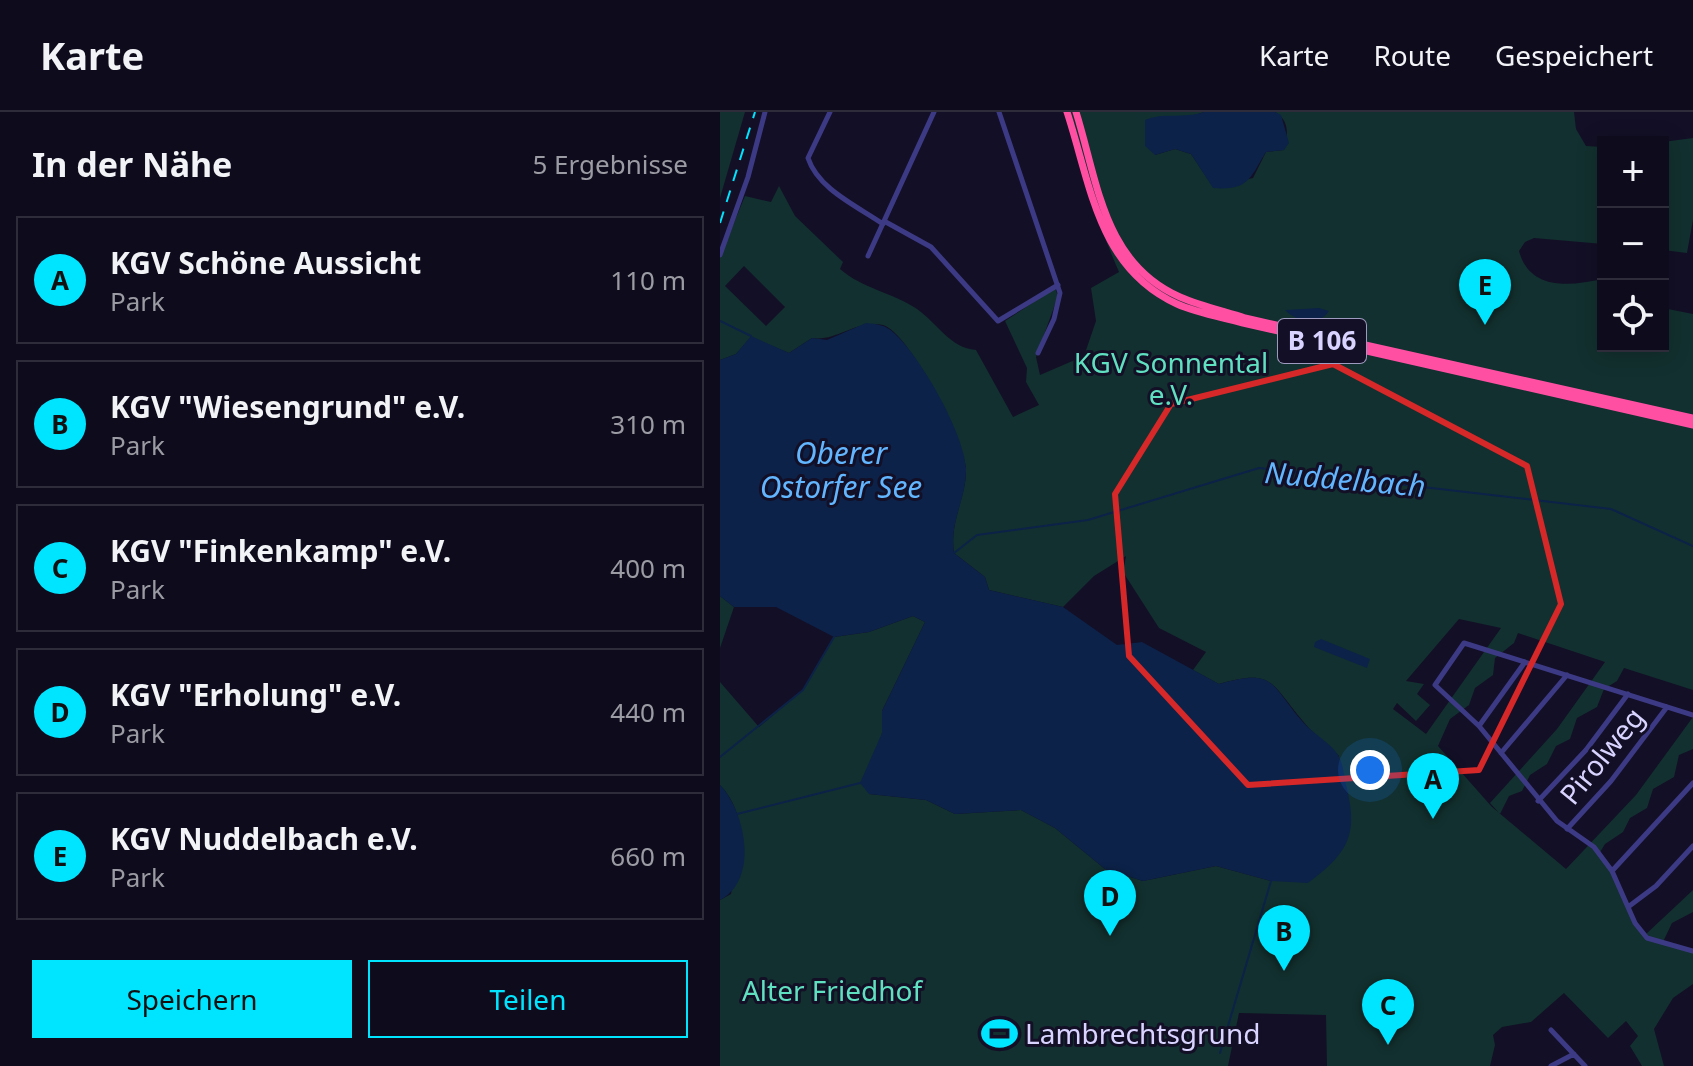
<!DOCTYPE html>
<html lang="de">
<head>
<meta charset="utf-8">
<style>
  :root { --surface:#0e0b1c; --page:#1c1929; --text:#f1f3f6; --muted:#9b9ba3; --line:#2e2b3b; --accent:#00e5ff }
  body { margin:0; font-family:"Noto Sans",sans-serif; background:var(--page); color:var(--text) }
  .controls { position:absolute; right:24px; top:24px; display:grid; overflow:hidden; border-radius:0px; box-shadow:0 4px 20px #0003 }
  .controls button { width:72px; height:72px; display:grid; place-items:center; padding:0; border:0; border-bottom:2px solid var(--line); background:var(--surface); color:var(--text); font:40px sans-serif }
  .you { position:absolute; left:650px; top:658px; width:28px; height:28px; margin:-20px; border:6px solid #fff; border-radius:50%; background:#1a73e8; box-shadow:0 0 0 12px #1a73e833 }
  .badge { display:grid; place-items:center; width:52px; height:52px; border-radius:50%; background:var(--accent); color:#111; font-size:26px; font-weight:700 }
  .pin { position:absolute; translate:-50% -66px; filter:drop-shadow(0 2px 4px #0008) }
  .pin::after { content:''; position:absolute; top:42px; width:28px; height:24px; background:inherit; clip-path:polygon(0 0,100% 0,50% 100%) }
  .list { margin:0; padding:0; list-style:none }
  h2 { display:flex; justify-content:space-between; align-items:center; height:104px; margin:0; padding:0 32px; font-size:34px }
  h2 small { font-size:26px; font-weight:400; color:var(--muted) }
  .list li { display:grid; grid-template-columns:52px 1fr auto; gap:24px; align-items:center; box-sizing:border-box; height:128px; margin:0 16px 16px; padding:0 16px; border:2px solid var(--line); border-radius:0px }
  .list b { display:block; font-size:30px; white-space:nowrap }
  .list p { margin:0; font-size:26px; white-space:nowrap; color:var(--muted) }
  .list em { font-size:26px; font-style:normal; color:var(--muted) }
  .actions { display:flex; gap:16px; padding:24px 32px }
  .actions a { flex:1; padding:18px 0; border:2px solid var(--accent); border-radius:0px; text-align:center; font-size:28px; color:var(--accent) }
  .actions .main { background:var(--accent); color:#111 }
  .icon { flex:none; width:44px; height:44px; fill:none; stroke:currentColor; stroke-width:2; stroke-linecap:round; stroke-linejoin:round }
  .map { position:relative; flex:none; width:973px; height:954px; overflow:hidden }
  header { display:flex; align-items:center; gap:48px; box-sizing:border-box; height:112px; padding:0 40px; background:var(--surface); border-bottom:2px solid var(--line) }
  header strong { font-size:38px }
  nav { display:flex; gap:44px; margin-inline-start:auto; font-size:28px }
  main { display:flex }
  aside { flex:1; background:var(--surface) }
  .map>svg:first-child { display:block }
  .green { fill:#12302f; fill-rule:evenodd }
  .water { fill:#0c2248 }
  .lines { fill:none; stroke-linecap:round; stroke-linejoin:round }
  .stream { stroke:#0c2248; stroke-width:2 }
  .minor { stroke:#3d3a85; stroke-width:5 }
  .highway { stroke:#ff4fa3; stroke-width:7 }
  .rail { stroke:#00e5ff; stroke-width:2; stroke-dasharray:12 10; stroke-linecap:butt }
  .marked { fill:none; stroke:#d62828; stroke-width:6; stroke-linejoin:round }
  .labels { text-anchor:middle; stroke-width:6; stroke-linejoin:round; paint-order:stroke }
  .shield { fill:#130f26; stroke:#9e99be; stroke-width:2 }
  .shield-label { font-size:26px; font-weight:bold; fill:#d9d4ff }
  .park-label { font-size:28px; fill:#5fe0c0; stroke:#130f26 }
  .street-label { font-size:28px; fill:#d9d4ff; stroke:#130f26 }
  .poi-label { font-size:28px; fill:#d9d4ff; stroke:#130f26; text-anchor:start }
  .water-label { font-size:30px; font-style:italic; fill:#62b6ff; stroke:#130f26 }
</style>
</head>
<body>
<header>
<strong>Karte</strong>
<nav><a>Karte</a><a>Route</a><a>Gespeichert</a></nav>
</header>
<main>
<aside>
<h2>In der Nähe<small>5 Ergebnisse</small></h2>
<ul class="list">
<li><span class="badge">A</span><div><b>KGV Schöne Aussicht</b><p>Park</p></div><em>110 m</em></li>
<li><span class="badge">B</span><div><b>KGV &quot;Wiesengrund&quot; e.V.</b><p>Park</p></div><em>310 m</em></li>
<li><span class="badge">C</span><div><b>KGV &quot;Finkenkamp&quot; e.V.</b><p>Park</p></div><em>400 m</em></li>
<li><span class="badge">D</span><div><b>KGV &quot;Erholung&quot; e.V.</b><p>Park</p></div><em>440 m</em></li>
<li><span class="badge">E</span><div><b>KGV Nuddelbach e.V.</b><p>Park</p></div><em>660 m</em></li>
</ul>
<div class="actions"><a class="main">Speichern</a><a>Teilen</a></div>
</aside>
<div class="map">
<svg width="973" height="954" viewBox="0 0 973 954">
  <rect width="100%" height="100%" fill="#130f26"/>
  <path class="green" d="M0 0H25L0 86Z
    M344 0H484L467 6 452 5 435 43 455 37 471 42 493 75 533 66 546 40 564 38C568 23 570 9 555 0H854L856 17 866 34 883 35V132L814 126 805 130 799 139C810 179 850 174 883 167V234H943V196L973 202V578L904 556 897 569 884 577 877 595 857 606 850 627 836 634 827 652 810 663 802 679 789 684 780 702 770 691 837 617 885 550 798 521 794 531 775 546 773 563 755 576 749 593 730 607 718 634 772 695 846 757 916 683 973 605V637L959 643 954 665 933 677 927 696 910 706 903 720 885 732 879 742C898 767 905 799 925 823L973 778V800L952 811 942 832 973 839V872L953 886 934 917 944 954H922L910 934 918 924 906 909 888 926 844 881 811 910 782 915 773 923 775 933 770 954H607L606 903 519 901 508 954H0V788L11 782C18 743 31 706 0 673V570L39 615 83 578 114 525 149 520 193 504 205 510 162 599V621L149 682 206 688 235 702 301 698 335 716 385 757 423 769 496 754 551 769 619 644C607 632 592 621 582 608 551 571 553 556 499 572L473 558 486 540 439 516 403 460 406 444 374 464 343 495 269 478 265 465 234 441C229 409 247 385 246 356 244 329 189 220 163 213 137 207 116 230 92 226L69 241 31 225 16 242 0 248V145L25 84 51 90 59 74 75 104 123 150 120 157C143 177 172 180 197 197 217 211 230 236 256 238L293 305 319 293 306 270 307 256 285 209 335 176 338 184 316 245 320 263 364 244 376 209 371 176 399 160C377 110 360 55 344 0ZM24 154 65 195 46 214 5 174ZM739 507 781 516 706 622 673 597 677 591 696 609 710 593 697 582 704 572 686 569ZM681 885 674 919 665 928 651 895Z
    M973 26V108L967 141 943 138V30Z
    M0 484 14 495 0 536Z"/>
  <path class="water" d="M484 0H555L561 3 569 31 564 38 546 40C530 66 529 79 493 76L471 42 455 37 435 43 425 34V8C443 0 464 7 484 0Z
    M599 196 609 199C599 214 578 211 565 198Z
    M146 211C157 212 166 213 174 221 201 245 244 321 246 356 247 386 229 410 234 441L265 465 269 478 343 495 397 533 422 530 499 572C556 556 550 572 582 609 593 622 610 630 618 643 623 651 624 664 626 673 639 723 628 741 588 771L551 769 496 754 423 769 385 757 335 716 301 698 235 702 206 688 149 682 140 671 162 621V599L205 510 193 504 149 520 114 525 56 495H14L0 484V248L16 242 31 224 69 241 92 226 107 228Z
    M601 527 650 547 647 556 594 535 595 530Z
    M0 673C26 700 39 768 0 788Z"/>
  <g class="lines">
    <path class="stream" d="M0 209 31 224
      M234 441 257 423 368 408 539 356 891 397 973 434
      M0 645 83 578 114 525
      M17 702 140 671
      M500 941 551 769"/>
    <path class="minor" d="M110 0 88 46C98 77 137 94 163 112
      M279 0 340 181 334 207 318 241
      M164 109 211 135 278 209 338 173
      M0 143 28 65 45 0
      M148 144 214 0
      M973 603 744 531 715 573 759 614 837 709 874 735 892 759 915 811 927 826 973 839
      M759 614 805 550
      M781 641 847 563
      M818 689 866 638 908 582
      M847 717 891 669 947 595
      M892 759 973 671
      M908 795 936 774 973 734
      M831 918 865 954
      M831 954 854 942"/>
    <path class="highway" d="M347 0C371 73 378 156 457 192 477 201 501 205 523 211L973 313
      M356 0C378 70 383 151 460 185 481 194 503 199 525 206L973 306"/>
    <path class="rail" d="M0 111 35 0"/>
  </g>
  <path class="marked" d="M613 252 807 354 841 492 759 658 528 673 409 544 395 382 451 292Z"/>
  <defs>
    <symbol id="stadium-bare" viewBox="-9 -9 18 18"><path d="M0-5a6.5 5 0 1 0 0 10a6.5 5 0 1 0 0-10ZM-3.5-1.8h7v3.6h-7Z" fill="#00e5ff" stroke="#130f26" stroke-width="2.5" paint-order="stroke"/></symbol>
  </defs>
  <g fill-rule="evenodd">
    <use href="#stadium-bare" x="254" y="896" width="51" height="51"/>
  </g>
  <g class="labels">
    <rect class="shield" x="558" y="207" width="88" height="44" rx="6"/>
    <g class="shield-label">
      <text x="602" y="238">B 106</text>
    </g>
    <g class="park-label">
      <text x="451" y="261">KGV Sonnental<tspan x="451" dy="32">e.V.</tspan></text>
      <text x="112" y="889">Alter Friedhof</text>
    </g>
    <g class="street-label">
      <text transform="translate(882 644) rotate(-51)" y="10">Pirolweg</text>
    </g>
    <g class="poi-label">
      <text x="305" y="932">Lambrechtsgrund</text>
    </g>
    <g class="water-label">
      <text x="121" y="352">Oberer<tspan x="121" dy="34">Ostorfer See</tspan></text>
      <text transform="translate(625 368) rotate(5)" y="10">Nuddelbach</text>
    </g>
  </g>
</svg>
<div class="controls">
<button>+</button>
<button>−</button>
<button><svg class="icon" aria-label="locate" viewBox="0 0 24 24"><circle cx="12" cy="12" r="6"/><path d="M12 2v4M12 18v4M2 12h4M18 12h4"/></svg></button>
</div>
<div class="you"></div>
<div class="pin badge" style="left:713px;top:707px">A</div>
<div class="pin badge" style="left:564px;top:859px">B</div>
<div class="pin badge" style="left:668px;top:933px">C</div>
<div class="pin badge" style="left:390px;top:824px">D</div>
<div class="pin badge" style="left:765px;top:213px">E</div>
</div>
</main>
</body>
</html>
